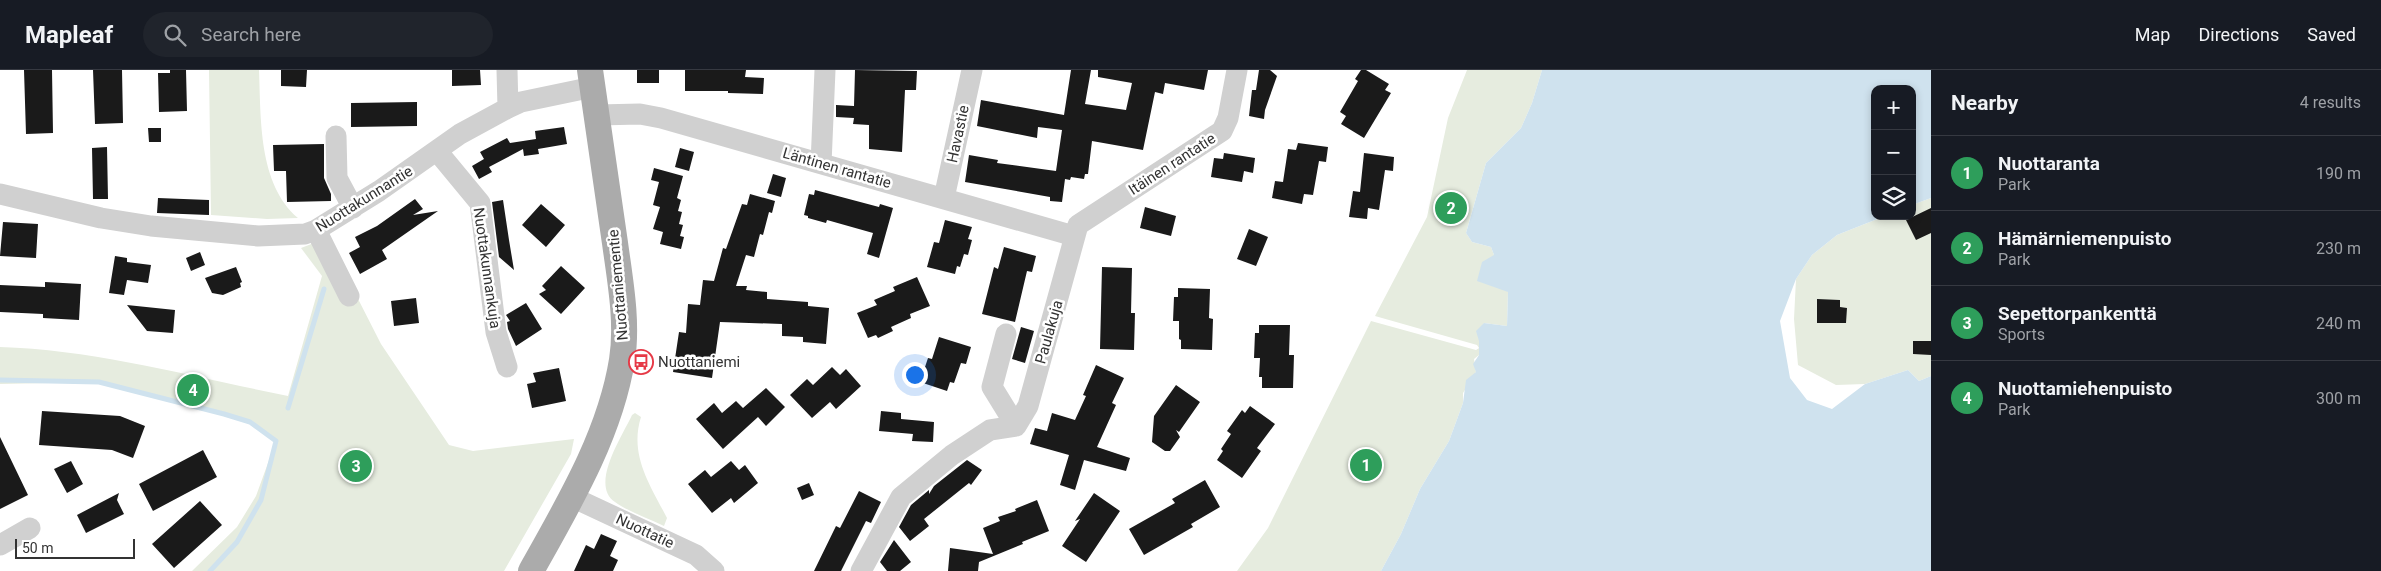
<!DOCTYPE html>
<html lang="en">
<head>
<meta charset="utf-8">
<style>
  :root { --surface:#171b24; --page:#20242c; --text:#f1f3f6; --muted:#9ea1a6; --line:#363941; --accent:#b45309 }
  body { margin:0; font-family:Roboto,sans-serif; background:var(--page); color:var(--text) }
  .controls { position:absolute; right:15px; top:15px; display:grid; overflow:hidden; border-radius:10px; box-shadow:0 2px 8px #0003 }
  .controls button { width:45px; height:45px; display:grid; place-items:center; padding:0; border:0; border-bottom:1px solid var(--line); background:var(--surface); color:var(--text); font:25px sans-serif }
  .scale { position:absolute; left:15px; bottom:12px; width:120px; box-sizing:border-box; padding-left:5px; border:2px solid #333; border-top:0; font-size:14px; line-height:18px; white-space:nowrap; color:#333; -webkit-text-stroke:4px #fff; paint-order:stroke }
  .you { position:absolute; left:914px; top:304px; width:18px; height:18px; margin:-12px; border:4px solid #fff; border-radius:50%; background:#1a73e8; box-shadow:0 0 0 8px #1a73e833 }
  .badge { display:grid; place-items:center; width:32px; height:32px; border-radius:50%; background:var(--accent); color:#fff; font-size:16px; font-weight:700 }
  .pin { position:absolute; translate:-50% -50%; border:2px solid #fff; box-shadow:0 1px 5px #0006 }
  .list { margin:0; padding:0; list-style:none }
  h2 { display:flex; justify-content:space-between; align-items:center; height:65px; margin:0; padding:0 20px; font-size:21px }
  h2 small { font-size:16px; font-weight:400; color:var(--muted) }
  .list li { display:grid; grid-template-columns:32px 1fr auto; gap:15px; align-items:center; box-sizing:border-box; height:75px; padding:0 20px; border-top:1px solid var(--line) }
  .list b { display:block; font-size:19px; white-space:nowrap }
  .list p { margin:0; font-size:16px; white-space:nowrap; color:var(--muted) }
  .list em { font-size:16px; font-style:normal; color:var(--muted) }
  .icon { flex:none; width:28px; height:28px; fill:none; stroke:currentColor; stroke-width:2; stroke-linecap:round; stroke-linejoin:round }
  .map { position:relative; flex:none; width:1931px; height:501px; overflow:hidden }
  header { display:flex; align-items:center; gap:30px; box-sizing:border-box; height:70px; padding:0 25px; background:var(--surface); border-bottom:1px solid var(--line) }
  header strong { font-size:24px }
  nav { display:flex; gap:28px; margin-inline-start:auto; font-size:18px }
  .search { width:350px; height:45px; background:var(--page); display:flex; align-items:center; gap:12px; box-sizing:border-box; padding:0 18px; border-radius:28px; color:var(--muted); font-size:19px }
  main { display:flex }
  aside { flex:1; background:var(--surface) }
  .map>svg:first-child { display:block }
  .green { fill:#e6ecdf }
  .water { fill:#cfe2ee }
  .lines { fill:none; stroke-linecap:round; stroke-linejoin:round }
  .stream { stroke:#cfe2ee; stroke-width:5 }
  .building { fill:#1a1a1a }
  .minor { stroke:#d0d0d0; stroke-width:21 }
  .major { stroke:#ababab; stroke-width:26 }
  .labels { text-anchor:middle; stroke-width:5; stroke-linejoin:round; paint-order:stroke }
  .street-label { font-size:15px; fill:#333; stroke:#fff }
  .poi-label { font-size:15px; fill:#333; stroke:#fff; text-anchor:start }
</style>
</head>
<body>
<header>
<strong>Mapleaf</strong>
<div class="search"><svg class="icon" aria-label="search" viewBox="0 0 24 24"><circle cx="10" cy="10" r="6"/><path d="M15 15l6 6"/></svg>Search here</div>
<nav><a>Map</a><a>Directions</a><a>Saved</a></nav>
</header>
<main>
<div class="map">
<svg width="1931" height="501" viewBox="0 0 1931 501">
  <rect width="100%" height="100%" fill="#fff"/>
  <path class="green" d="M209 0H259C261 48 258 114 298 148L267 149 211 145Z
    M1467 0H1542L1532 33 1521 58 1486 93 1466 163 1472 172 1491 177 1508 222 1507 256 1484 253 1479 271V285L1474 289 1476 302 1463 323V333L1449 371 1420 419 1401 464 1381 501H1237L1268 458 1371 251 1476 280 1479 278 1477 275 1375 246 1427 147 1448 48Z
    M1931 128V306L1919 311 1908 300 1865 314 1836 315 1798 295 1794 249 1796 209 1812 185 1837 165 1885 146H1912V135Z
    M327 168 381 274 449 375 473 381 574 369 571 384 504 501H192L237 457 256 426 276 371 250 352 224 344 99 312 0 314V277C97 280 193 307 288 326L322 206 301 178Z
    M635 343 641 347C629 385 650 415 667 448L664 456C648 448 629 442 615 432 589 415 623 365 632 345Z"/>
  <path class="water" d="M1542 0H1931V128L1912 135V19H1875V146H1885L1837 165 1812 185 1796 209 1780 251 1790 308 1807 330 1832 339 1865 314 1908 300 1919 311 1931 306V501H1381L1401 464 1420 419 1449 371 1463 333 1466 310 1476 302 1473 294 1479 285V271L1476 261 1484 253 1507 256 1508 222 1477 211 1482 192 1494 185 1491 177 1472 172 1466 163 1486 93 1521 58 1532 33Z"/>
  <g class="lines">
    <path class="stream" d="M0 310 99 312 224 344 250 352 276 371 261 430 237 472 210 501
      M288 338 324 219"/>
  </g>
  <path class="building" d="M24 0H52L53 63 26 64Z
    M93 0H122L123 53 95 54Z
    M170 0H186L187 41 159 42 158 3H170Z
    M281 0H307L306 17 281 16Z
    M452 0H480L481 15 452 16Z
    M637 0H659V13H637Z
    M685 0H746L745 7 764 8 763 24 728 23V21H685Z
    M855 0 917 1 916 20H905L902 82 869 79V55L853 54 854 48 836 47V35L854 36Z
    M1071 0H1091L1085 34 1126 40 1132 13 1098 7V0H1208L1204 20 1165 13 1163 24 1155 22 1143 80 1092 71 1088 104H1085L1084 109 1071 107 1070 110 1065 109 1062 132 1050 131V127L965 112 969 85 998 90 997 93 1056 101 1062 60 1038 57 1037 68 977 56 981 30 1064 45Z
    M1259 0H1270L1277 6 1265 40 1264 49 1249 46 1252 20H1256Z
    M1361 0H1366L1389 14 1385 20 1391 23 1364 68 1341 54 1346 46 1340 42 1358 11 1355 9Z
    M417 32V56L351 57V33Z
    M564 57 567 74 538 79 539 84 524 86 523 79 489 97 492 102 479 109 472 96 484 89 480 82 507 68 510 73 536 69 535 61Z
    M148 58H161V72H149Z
    M1298 73 1328 77 1326 92 1319 91 1313 125 1304 124 1302 134 1272 128 1275 111 1283 112 1288 79 1296 80Z
    M324 74V108L331 124V131L287 132 286 101H274L273 75Z
    M107 77 108 129H93L92 78Z
    M680 78 694 82 689 101 675 97Z
    M1224 83 1255 88 1253 103 1244 101 1242 112 1211 107 1214 88 1223 89Z
    M1364 83 1394 87 1393 101 1385 100 1379 140 1368 138 1367 149 1349 147 1353 121 1360 122Z
    M654 98 683 106 677 128 681 130 678 141 682 142 679 154 683 155 680 166 684 167 681 179 660 174 663 162 653 159 660 137 653 135 659 112 651 110Z
    M773 104 786 108 781 127 767 123Z
    M815 120 879 137 880 134 893 138 879 188 867 184 873 163 827 150 826 153 808 148V146L804 145 809 124 814 125Z
    M750 124 775 131 772 143 769 142 763 165 760 164 754 187 746 185 736 216H747L746 220 767 222V229L808 232V236L829 238 826 274 803 272V267L782 266V254L720 252 712 308 673 302 679 262 686 263 688 234 700 235 703 210 714 211 723 178 726 179 742 134 747 135Z
    M158 128 209 130V145L157 143Z
    M415 129 423 139 413 145 438 141 382 180 387 189 360 204 349 183 360 177 355 167 377 156Z
    M503 130 509 170 514 200 499 187 492 132Z
    M541 134 565 155 546 177 522 155Z
    M1145 137 1176 146 1171 166 1140 158Z
    M1931 138V163L1916 170 1906 150Z
    M945 150 972 157 968 169 972 170 968 185 964 184 960 197 957 196 955 204 927 197 934 172 939 173Z
    M3 152 38 154 36 188 0 186Z
    M1249 159 1268 167 1256 196 1237 189Z
    M1004 177 1036 186 1032 202 1027 201 1015 252 982 244 994 197 998 199Z
    M200 182 205 195 191 201 186 188Z
    M115 186 127 188V192L151 195 148 213 127 210 124 225 109 223Z
    M561 196 585 218 561 244 539 224 546 220 542 216Z
    M236 197 242 212 240 213 241 217 223 225 212 223 205 208Z
    M1102 197 1132 198 1131 243H1135L1134 280 1100 279Z
    M917 207 930 236 910 244 911 248 891 257 893 261 878 268 876 265 868 268 857 243 877 235 874 230 895 221 893 217Z
    M45 212 81 214 79 250 43 248V244L0 242V215L45 217Z
    M1178 218 1210 219 1209 248 1213 249 1212 280 1181 279V270L1179 269V251H1173L1174 227H1178Z
    M416 228 419 253 394 256 391 231Z
    M1817 229 1840 230V237L1847 238 1846 253H1817Z
    M526 233 542 259 516 276 508 259 507 252 510 251 506 245Z
    M127 235 175 240 173 263 147 261Z
    M1259 255H1290L1289 285H1294L1293 318H1262V307H1259L1260 288H1254L1255 263H1259Z
    M1021 257 1034 261 1025 293 1012 289Z
    M939 267 971 277 966 294 961 293 954 313 950 312 947 321 920 312 928 288 932 289Z
    M1913 271H1931V285L1913 284Z
    M1096 295 1124 308 1112 333 1116 335 1097 377 1130 388 1126 401 1084 390 1075 420 1060 415 1069 385 1030 374 1035 358 1047 361 1052 343 1075 350 1086 326 1083 325Z
    M832 297 840 305 846 299 861 316 836 339 830 332 812 348 790 325 807 309 813 315Z
    M559 298 566 331 532 338 527 314 536 312 533 303Z
    M1176 315 1200 332 1179 362 1176 360 1180 367 1170 381H1165L1152 372 1154 346Z
    M766 318 785 337 766 356 758 347 723 379 696 349 714 333 722 343 736 331 743 338Z
    M1250 336 1275 354 1257 378 1261 381 1242 408 1217 390 1223 381 1221 379 1231 364 1227 361 1242 340 1245 343Z
    M42 341 120 346 145 356 133 388 112 380 39 375Z
    M881 341 901 343V349L934 352 933 372 912 371 913 364 879 361Z
    M0 367 28 425 0 439Z
    M203 380 217 407 153 441 139 414Z
    M967 390 982 400 971 415 969 413 924 449 929 456 910 471 899 457 911 435 929 420V424L934 416Z
    M71 391 83 414 67 423 54 399Z
    M731 391 739 400 745 395 758 413 734 433 731 428 712 443 688 414 705 400 711 407Z
    M1205 410 1220 437 1191 454 1193 457 1144 485 1129 459 1175 433 1172 429Z
    M809 413 814 425 802 430 797 418Z
    M859 421 881 432 871 453 866 451 841 501H814L836 456 840 458Z
    M119 423 117 430 124 444 86 463 77 445Z
    M1094 423 1120 441 1086 492 1062 476 1080 449 1075 451Z
    M1037 430 1049 461 1022 472 1023 474 979 492 978 501H948L950 478 993 484 983 458 1000 451 998 447 1016 441 1015 439Z
    M200 431 222 455 174 498 152 474Z
    M601 464 617 471 610 486 618 490 613 501H574L586 475 594 479Z
    M894 470 911 492 900 501H887L880 492Z"/>
  <g class="lines">
    <path class="minor" d="M507 0 508 38
      M598 45 640 44 661 48 1074 166
      M336 66 337 108 353 138
      M437 81 480 133 496 262 507 297
      M821 94 825 0
      M0 124 101 148 151 156 258 166 305 164 316 160 379 121 460 64 508 38 521 32 593 17
      M944 128 972 0
      M316 160 349 226
      M1006 264 992 317 1016 356
      M1016 356 1028 336 1078 155 1222 61 1228 48 1237 0
      M572 427 696 485 714 501
      M0 475 30 458
      M861 501 901 427 952 385 990 360 1016 356"/>
    <path class="major" d="M531 501C568 435 610 365 622 290 628 252 620 210 615 173 607 115 598 58 590 0"/>
  </g>
  <defs>
    <symbol id="bus-ring" viewBox="-11 -11 22 22"><circle r="9.5" fill="#fff" stroke="#e63946" stroke-width="1.5"/><path d="M-5-6H5V4H4V6H2V4H-2V6H-4V4H-5ZM-3.5-4V0h7V-4ZM-3.5 1.2v1.5H-2V1.2ZM2 1.2v1.5H3.5V1.2Z" fill="#e63946"/></symbol>
  </defs>
  <g fill-rule="evenodd">
    <use href="#bus-ring" x="627" y="278" width="28" height="28"/>
  </g>
  <g class="labels">
    <g class="street-label">
      <text transform="translate(958 64) rotate(-78)" y="5">Havastie</text>
      <text transform="translate(1172 94) rotate(-33)" y="5">Itäinen rantatie</text>
      <text transform="translate(837 98) rotate(16)" y="5">Läntinen rantatie</text>
      <text transform="translate(364 129) rotate(-32)" y="5">Nuottakunnantie</text>
      <text transform="translate(487 198) rotate(82)" y="5">Nuottakunnankuja</text>
      <text transform="translate(618 215) rotate(-95)" y="5">Nuottaniementie</text>
      <text transform="translate(1049 262) rotate(-74)" y="5">Paulakuja</text>
      <text transform="translate(645 461) rotate(25)" y="5">Nuottatie</text>
    </g>
    <g class="poi-label">
      <text x="658" y="297">Nuottaniemi</text>
    </g>
  </g>
</svg>
<div class="controls">
<button>+</button>
<button>−</button>
<button><svg class="icon" aria-label="layers" viewBox="0 0 24 24"><path d="M12 4l9 5-9 5-9-5zM3 14l9 5 9-5"/></svg></button>
</div>
<div class="scale">50 m</div>
<div class="you"></div>
<div class="pin badge" style="left:1366px;top:395px;background:#2e9e5b">1</div>
<div class="pin badge" style="left:1451px;top:138px;background:#2e9e5b">2</div>
<div class="pin badge" style="left:356px;top:396px;background:#2e9e5b">3</div>
<div class="pin badge" style="left:193px;top:320px;background:#2e9e5b">4</div>
</div>
<aside>
<h2>Nearby<small>4 results</small></h2>
<ul class="list">
<li><span class="badge" style="background:#2e9e5b">1</span><div><b>Nuottaranta</b><p>Park</p></div><em>190 m</em></li>
<li><span class="badge" style="background:#2e9e5b">2</span><div><b>Hämärniemenpuisto</b><p>Park</p></div><em>230 m</em></li>
<li><span class="badge" style="background:#2e9e5b">3</span><div><b>Sepettorpankenttä</b><p>Sports</p></div><em>240 m</em></li>
<li><span class="badge" style="background:#2e9e5b">4</span><div><b>Nuottamiehenpuisto</b><p>Park</p></div><em>300 m</em></li>
</ul>
</aside>
</main>
</body>
</html>
